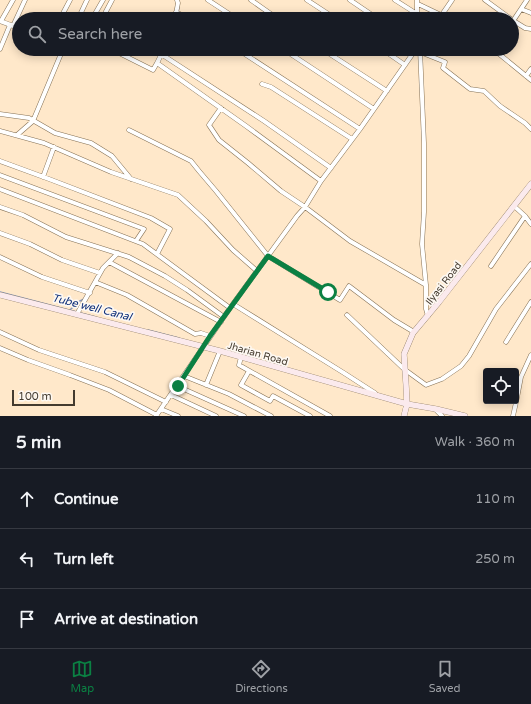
<!DOCTYPE html>
<html lang="en">
<head>
<meta charset="utf-8">
<style>
  :root { --surface:#171b24; --page:#20242c; --text:#f1f3f6; --muted:#9ea1a6; --line:#363941; --accent:#0b8043 }
  body { margin:0; font-family:"Varela Round",sans-serif; background:var(--page); color:var(--text) }
  .controls { position:absolute; right:12px; bottom:12px; display:grid; overflow:hidden; border-radius:4px; box-shadow:0 2px 10px #0003 }
  .controls button { width:36px; height:36px; display:grid; place-items:center; padding:0; border:0; border-bottom:1px solid var(--line); background:var(--surface); color:var(--text); font:20px sans-serif }
  .scale { position:absolute; left:12px; bottom:10px; width:63px; box-sizing:border-box; padding-left:4px; border:2px solid #443b2f; border-top:0; font-size:11px; line-height:14px; white-space:nowrap; color:#443b2f; -webkit-text-stroke:3px #fdf8f2; paint-order:stroke }
  .stop { position:absolute; width:12px; height:12px; margin:-9px; border:3px solid #0b8043; border-radius:50%; background:#fff }
  .stop.end { background:#0b8043; border-color:#fff; box-shadow:0 1px 4px #0008 }
  .list { margin:0; padding:0; list-style:none }
  h2 { display:flex; justify-content:space-between; align-items:center; height:52px; margin:0; padding:0 16px; font-size:17px }
  h2 small { font-size:13px; font-weight:400; color:var(--muted) }
  .list li { display:grid; grid-template-columns:26px 1fr auto; gap:12px; align-items:center; box-sizing:border-box; height:60px; padding:0 16px; border-top:1px solid var(--line) }
  .list b { display:block; font-size:15px; white-space:nowrap }
  .list em { font-size:13px; font-style:normal; color:var(--muted) }
  .icon { flex:none; width:22px; height:22px; fill:none; stroke:currentColor; stroke-width:2; stroke-linecap:round; stroke-linejoin:round }
  .map { position:relative; flex:none; width:531px; height:416px; overflow:hidden }
  .search { position:absolute; background:var(--surface); box-shadow:0 2px 10px #0003; left:12px; right:12px; top:12px; height:44px; display:flex; align-items:center; gap:10px; box-sizing:border-box; padding:0 14px; border-radius:22px; color:var(--muted); font-size:15px }
  .sheet { height:232px; background:var(--surface) }
  nav { display:flex; justify-content:space-around; align-items:center; box-sizing:border-box; height:56px; border-top:1px solid var(--line); background:var(--surface); font-size:11px; color:var(--muted) }
  nav a { display:grid; justify-items:center; gap:2px }
  nav .on { color:var(--accent) }
  .map>svg:first-child { display:block }
  .lines { fill:none; stroke-linecap:round; stroke-linejoin:round }
  .stream { stroke:#8697ba; stroke-width:1.5 }
  .street-casing { stroke:#867256; stroke-width:5 }
  .secondary-casing { stroke:#867256; stroke-width:6 }
  .street { stroke:#fff; stroke-width:4 }
  .secondary { stroke:#fbeaed; stroke-width:5.5 }
  .route { stroke:#0b8043; stroke-width:5 }
  .labels { text-anchor:middle; stroke-width:3.5; stroke-linejoin:round; paint-order:stroke }
  .street-label { font-size:10px; fill:#443b2f; stroke:#fdf8f2 }
  .water-label { font-size:11px; font-style:italic; fill:#0e2f7a; stroke:#fdf8f2 }
</style>
</head>
<body>
<div class="map">
<svg width="531" height="416" viewBox="0 0 531 416">
  <rect width="100%" height="100%" fill="#ffe8ca"/>
  <g class="lines">
    <path class="stream" d="M177 19 179 6
      M0 292 96 317
      M70 310 78 302 84 299
      M148 330 179 338"/>
    <defs>
      <path id="street" d="M208 0 237 19
        M251 0 278 19
        M307 0 336 19
        M350 0 378 19
        M395 0 417 14
        M485 0 511 19
        M418 4 441 15 448 19
        M521 9 531 13
        M176 12 189 19
        M60 19 70 0
        M78 19 87 0
        M92 19 103 0
        M102 19 112 0
        M175 19 178 3 177 0
        M417 19V0
        M439 19 452 0
        M512 20 525 28 531 29
        M0 21 19 28
        M1 21 13 0
        M513 21 527 0
        M13 26 25 0
        M0 49 10 25
        M111 49 153 70 157 63 246 126 321 181
        M237 49 360 129
        M283 49 374 109
        M322 49 387 91
        M382 49 405 65
        M420 49 424 143V212L422 244 426 285V309L428 316
        M493 49 531 80
        M420 52 445 62 443 68 470 89 484 91 500 106 525 123 531 129
        M161 54 264 121 331 168
        M157 63 164 49
        M526 76 531 69
        M262 84 271 87 352 139
        M221 108 209 125 219 140 248 163 281 191 305 207 350 241 426 285
        M0 114 29 118 55 133 91 143 112 156 131 179
        M129 130 191 161 199 171 216 191 268 256 340 300 349 286 394 320 414 332
        M0 131 44 143 111 172 178 195 206 221 233 250 257 271
        M17 135 33 121 63 49
        M0 161 49 179 151 218 170 229 157 254
        M0 175 144 229 136 241
        M43 177 54 147
        M0 189 143 244 230 308
        M514 206 525 216 531 224
        M0 207 23 215 66 237 129 257 165 276 187 290 224 317
        M0 233 30 244 62 260 100 273
        M0 257 42 277 90 293
        M109 262 221 322
        M491 266 525 216
        M95 282 127 295 195 334 201 333 210 336
        M233 304 344 373 375 393
        M77 314 103 268 118 253
        M347 315 404 369 426 385 442 379 461 366 469 356 496 309 531 264
        M0 332 39 350 105 372 166 402
        M506 342 531 302
        M0 348 28 360 70 375 109 390 157 415
        M241 357 239 365 330 416
        M249 371 241 385 270 401 273 396 310 416
        M184 376 229 394 271 416
        M206 385 220 351
        M177 386 244 416
        M171 395 216 416
        M161 409 178 416
        M436 410 442 416
        M156 416 230 308 297 216 305 207 321 181 360 129 416 49
        M513 416 517 398 521 377 531 355"/>
      <path id="secondary" d="M0 295 220 351 407 404 436 409 465 416
        M404 416 407 404 406 384 404 354 413 333 439 302 531 184"/>
    </defs>
    <use href="#street" class="street-casing"/>
    <use href="#secondary" class="secondary-casing"/>
    <use href="#street" class="street"/>
    <use href="#secondary" class="secondary"/>
  </g>
  <g class="lines">
    <path class="route" d="M178 386 210 336 268 256 328 292"/>
  </g>
  <g class="labels">
    <g class="street-label">
      <text transform="translate(443 283) rotate(-52)" y="4">Ilyasi Road</text>
      <text transform="translate(258 353) rotate(16)" y="4">Jharian Road</text>
    </g>
    <g class="water-label">
      <text transform="translate(92 307) rotate(14)" y="4">Tube well Canal</text>
    </g>
  </g>
</svg>
<div class="controls">
<button><svg class="icon" aria-label="locate" viewBox="0 0 24 24"><circle cx="12" cy="12" r="6"/><path d="M12 2v4M12 18v4M2 12h4M18 12h4"/></svg></button>
</div>
<div class="scale">100 m</div>
<div class="stop" style="left:328px;top:292px"></div>
<div class="stop end" style="left:178px;top:386px"></div>
<div class="search"><svg class="icon" aria-label="search" viewBox="0 0 24 24"><circle cx="10" cy="10" r="6"/><path d="M15 15l6 6"/></svg>Search here</div>
</div>
<section class="sheet">
<h2>5 min<small>Walk · 360 m</small></h2>
<ul class="list">
<li><svg class="icon" aria-label="ahead" viewBox="0 0 24 24"><path d="M12 20V5M6 11l6-6 6 6"/></svg><div><b>Continue</b></div><em>110 m</em></li>
<li><svg class="icon" aria-label="left" viewBox="0 0 24 24"><path d="M17 20v-9H6M10 6l-5 5 5 5"/></svg><div><b>Turn left</b></div><em>250 m</em></li>
<li><svg class="icon" aria-label="arrive" viewBox="0 0 24 24"><path d="M6 21V4h12l-3 4 3 4H6"/></svg><div><b>Arrive at destination</b></div></li>
</ul>
</section>
<nav>
<a class="on"><svg class="icon" aria-label="map" viewBox="0 0 24 24"><path d="M3 6l6-2 6 2 6-2v14l-6 2-6-2-6 2zM9 4v14M15 6v14"/></svg>Map</a>
<a><svg class="icon" aria-label="directions" viewBox="0 0 24 24"><path d="M12 3l9 9-9 9-9-9zM9 14v-3h6M13 9l2 2-2 2"/></svg>Directions</a>
<a><svg class="icon" aria-label="saved" viewBox="0 0 24 24"><path d="M7 4h10v16l-5-4-5 4z"/></svg>Saved</a>
</nav>
</body>
</html>
